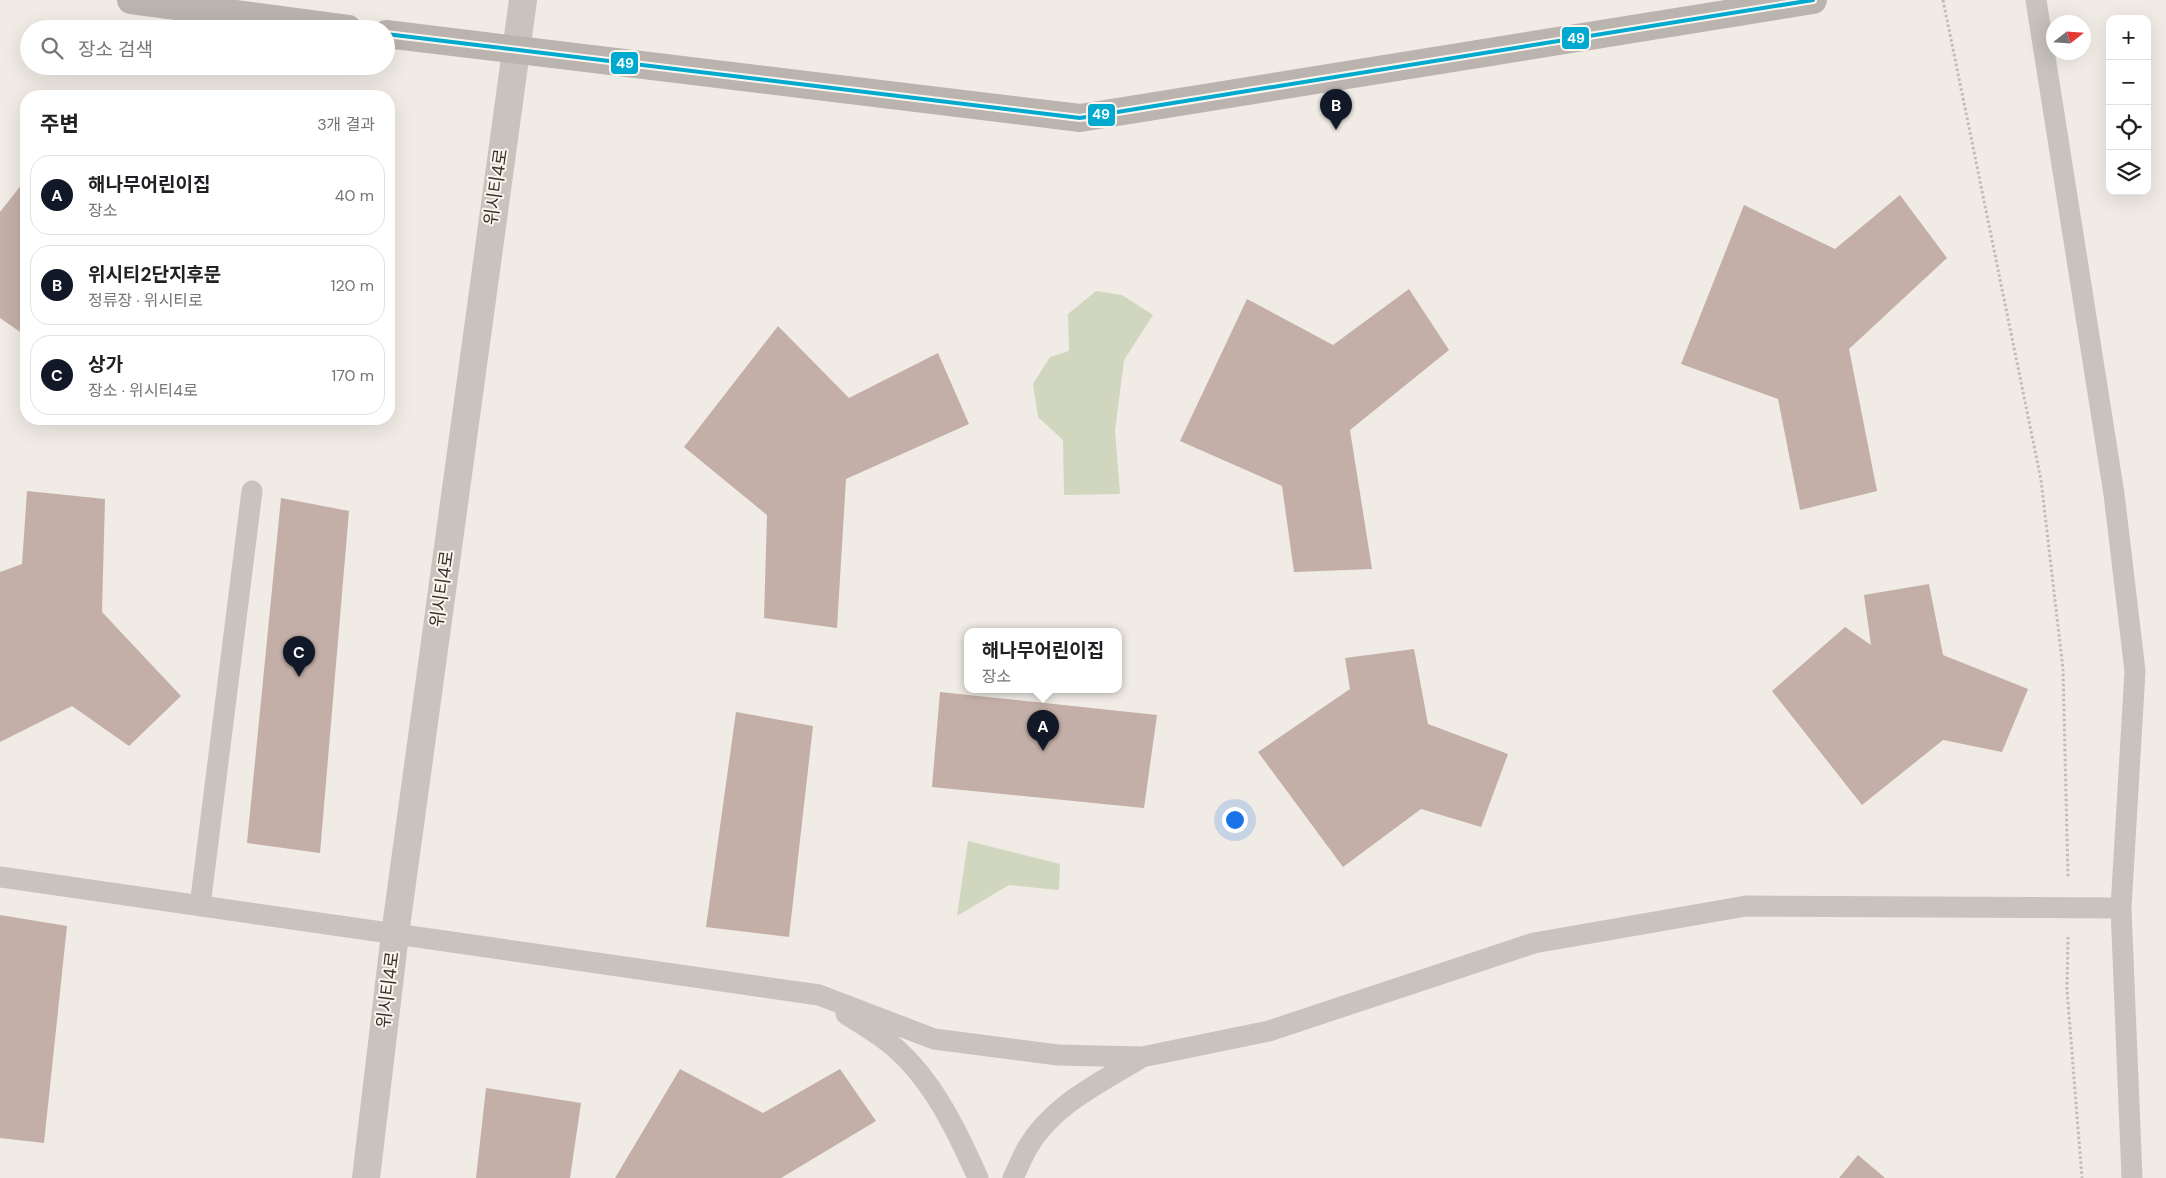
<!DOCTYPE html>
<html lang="ko">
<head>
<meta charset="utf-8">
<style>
  :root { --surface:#fff; --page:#f6f6f6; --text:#202124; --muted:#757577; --line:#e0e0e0; --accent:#111827 }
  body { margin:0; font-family:"DM Sans","Noto Sans KR",sans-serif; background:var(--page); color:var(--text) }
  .controls { position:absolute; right:15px; top:15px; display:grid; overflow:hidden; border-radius:10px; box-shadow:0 5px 20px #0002 }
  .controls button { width:45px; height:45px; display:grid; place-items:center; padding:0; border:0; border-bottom:1px solid var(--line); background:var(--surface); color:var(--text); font:25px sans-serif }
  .compass { position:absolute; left:2046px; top:15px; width:45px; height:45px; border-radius:50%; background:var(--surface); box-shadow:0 5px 20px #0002; rotate:73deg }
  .you { position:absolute; left:1234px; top:819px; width:18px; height:18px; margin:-12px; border:4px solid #fff; border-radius:50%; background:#1a73e8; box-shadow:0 0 0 8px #1a73e833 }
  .badge { display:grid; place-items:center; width:32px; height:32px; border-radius:50%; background:var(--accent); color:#fff; font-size:16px; font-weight:700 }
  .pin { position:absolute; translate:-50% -41px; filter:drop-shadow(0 1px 2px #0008) }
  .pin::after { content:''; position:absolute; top:26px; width:18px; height:15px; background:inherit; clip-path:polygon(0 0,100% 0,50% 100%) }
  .popup { position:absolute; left:964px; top:628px; width:158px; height:65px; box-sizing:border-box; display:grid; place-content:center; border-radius:10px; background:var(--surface); filter:drop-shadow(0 1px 4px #0005); font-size:16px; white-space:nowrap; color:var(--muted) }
  .popup b { font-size:19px; color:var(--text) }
  .popup::after { content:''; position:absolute; left:50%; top:100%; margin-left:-10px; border:10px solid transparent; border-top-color:var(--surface) }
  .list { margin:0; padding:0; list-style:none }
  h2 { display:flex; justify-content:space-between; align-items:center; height:65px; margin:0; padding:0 20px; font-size:21px }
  h2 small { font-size:16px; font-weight:400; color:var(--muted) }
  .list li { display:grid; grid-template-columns:32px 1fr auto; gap:15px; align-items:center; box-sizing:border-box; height:80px; margin:0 10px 10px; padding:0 10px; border:1px solid var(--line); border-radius:20px }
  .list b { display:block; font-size:19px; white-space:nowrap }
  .list p { margin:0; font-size:16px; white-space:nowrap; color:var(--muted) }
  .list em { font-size:16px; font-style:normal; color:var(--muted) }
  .icon { flex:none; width:28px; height:28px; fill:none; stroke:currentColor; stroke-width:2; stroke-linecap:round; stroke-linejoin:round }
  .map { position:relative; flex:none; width:2166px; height:1178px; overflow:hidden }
  .search { position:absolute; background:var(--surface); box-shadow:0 5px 20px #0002; left:20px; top:20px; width:375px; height:55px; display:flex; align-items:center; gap:12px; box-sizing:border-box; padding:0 18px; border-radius:28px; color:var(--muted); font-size:19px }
  .panel { position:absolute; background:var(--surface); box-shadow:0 5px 20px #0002; left:20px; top:90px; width:375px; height:335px; border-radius:20px }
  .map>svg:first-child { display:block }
  .green { fill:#d1d6bf }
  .building { fill:#c3afa7 }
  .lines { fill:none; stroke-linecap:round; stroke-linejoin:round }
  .path { stroke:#c2bbb6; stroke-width:3; stroke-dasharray:2.5 2.5; stroke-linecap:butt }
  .service { stroke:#c9c3be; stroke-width:21 }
  .tertiary { stroke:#c9c3be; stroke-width:28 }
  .secondary { stroke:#bab3ae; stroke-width:28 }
  .bus-1-casing { stroke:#fbf5ee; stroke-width:8 }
  .bus-1 { stroke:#00a9ce; stroke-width:4 }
  .labels { text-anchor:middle; stroke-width:4; stroke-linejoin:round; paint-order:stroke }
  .street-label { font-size:18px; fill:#3b302b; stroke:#fbf5ee }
  .line-badge { stroke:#fbf5ee; stroke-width:2 }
  .badge-label { font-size:14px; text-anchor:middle; font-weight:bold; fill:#fff }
</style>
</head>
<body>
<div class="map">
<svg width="2166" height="1178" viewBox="0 0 2166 1178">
  <rect width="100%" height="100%" fill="#f0ebe5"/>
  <path class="green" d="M1096 291 1122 295 1153 315 1124 360 1115 431 1120 494 1064 495 1063 440 1038 417 1033 384 1050 357 1069 351 1068 314Z
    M968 841 1060 864 1059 890 1009 885 957 916Z"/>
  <path class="building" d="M26 179V336L0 318V212Z
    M1900 195 1947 258 1849 349 1877 491 1800 510 1778 399 1681 364 1744 205 1835 249Z
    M1409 289 1449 350 1350 430 1372 569 1294 572 1282 486 1180 441 1247 299 1333 345Z
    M778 326 849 398 938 353 969 424 846 479 837 628 764 618 767 515 684 447Z
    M27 491 105 499 102 612 181 696 129 746 72 706 0 742V572L22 564Z
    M281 498 349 511 320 853 247 843Z
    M1929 584 1943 655 2028 689 2002 752 1943 740 1862 805 1772 691 1845 627 1871 645 1864 595Z
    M1414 649 1428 724 1508 754 1481 827 1421 809 1343 867 1258 752 1350 689 1345 658Z
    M940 692 1157 715 1144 808 932 787Z
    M736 712 813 726 789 937 706 927Z
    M0 915 67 926 44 1143 0 1138Z
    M680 1069 763 1113 840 1069 876 1121 781 1178H615Z
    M486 1088 581 1103 570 1178H476Z
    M1858 1155 1885 1178H1839Z"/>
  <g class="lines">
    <path class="path" d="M1943 0 2041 480 2063 669 2068 878
      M2068 937 2067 990 2082 1178"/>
    <path class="service" d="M2036 0 2114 494 2135 671 2121 908 2132 1178
      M0 877 819 995 934 1039 1058 1055 1142 1057C1102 1082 1053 1104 1028 1147 1022 1157 1018 1168 1013 1178
      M200 906 252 491
      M846 1014C861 1024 879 1034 893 1046 933 1080 957 1131 978 1178
      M1142 1057 1269 1031 1534 943 1746 906 2121 908"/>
    <path class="tertiary" d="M366 1178 395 934 523 0"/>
    <path class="secondary" d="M131 0 348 29
      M386 34 1080 118 1813 0"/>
    <defs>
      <path id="bus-1" d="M386 34 1080 118 1813 0"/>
    </defs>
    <use href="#bus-1" class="bus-1-casing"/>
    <use href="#bus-1" class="bus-1"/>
  </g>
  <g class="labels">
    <g class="street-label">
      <text transform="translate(496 187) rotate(-82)" y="6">위시티4로</text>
      <text transform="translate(442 589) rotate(-82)" y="6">위시티4로</text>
      <text transform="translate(388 990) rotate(-83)" y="6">위시티4로</text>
    </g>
  </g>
  <g class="line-badge">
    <rect x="1561" y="26" width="29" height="24" rx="5" fill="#00a9ce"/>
    <rect x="610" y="51" width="29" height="24" rx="5" fill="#00a9ce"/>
    <rect x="1087" y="103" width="29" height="24" rx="5" fill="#00a9ce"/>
  </g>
  <g class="badge-label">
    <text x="1576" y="43">49</text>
    <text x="625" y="68">49</text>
    <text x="1101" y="119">49</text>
  </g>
</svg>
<div class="controls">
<button>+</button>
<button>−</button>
<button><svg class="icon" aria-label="locate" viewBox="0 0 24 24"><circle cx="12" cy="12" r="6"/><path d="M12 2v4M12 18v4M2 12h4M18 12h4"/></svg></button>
<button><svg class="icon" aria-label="layers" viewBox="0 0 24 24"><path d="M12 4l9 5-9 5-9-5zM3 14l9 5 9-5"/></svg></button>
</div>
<svg class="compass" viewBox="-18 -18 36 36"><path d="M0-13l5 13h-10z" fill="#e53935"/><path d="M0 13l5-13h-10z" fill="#757577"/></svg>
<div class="you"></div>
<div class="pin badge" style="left:1043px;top:751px">A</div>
<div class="popup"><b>해나무어린이집</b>장소</div>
<div class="pin badge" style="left:1336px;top:130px">B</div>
<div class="pin badge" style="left:299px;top:677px">C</div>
<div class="search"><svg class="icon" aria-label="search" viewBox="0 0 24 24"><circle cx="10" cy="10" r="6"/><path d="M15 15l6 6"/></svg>장소 검색</div>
<section class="panel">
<h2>주변<small>3개 결과</small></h2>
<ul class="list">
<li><span class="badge">A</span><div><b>해나무어린이집</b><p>장소</p></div><em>40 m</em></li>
<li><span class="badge">B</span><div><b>위시티2단지후문</b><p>정류장 · 위시티로</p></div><em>120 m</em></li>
<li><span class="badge">C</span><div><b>상가</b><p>장소 · 위시티4로</p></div><em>170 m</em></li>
</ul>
</section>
</div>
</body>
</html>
